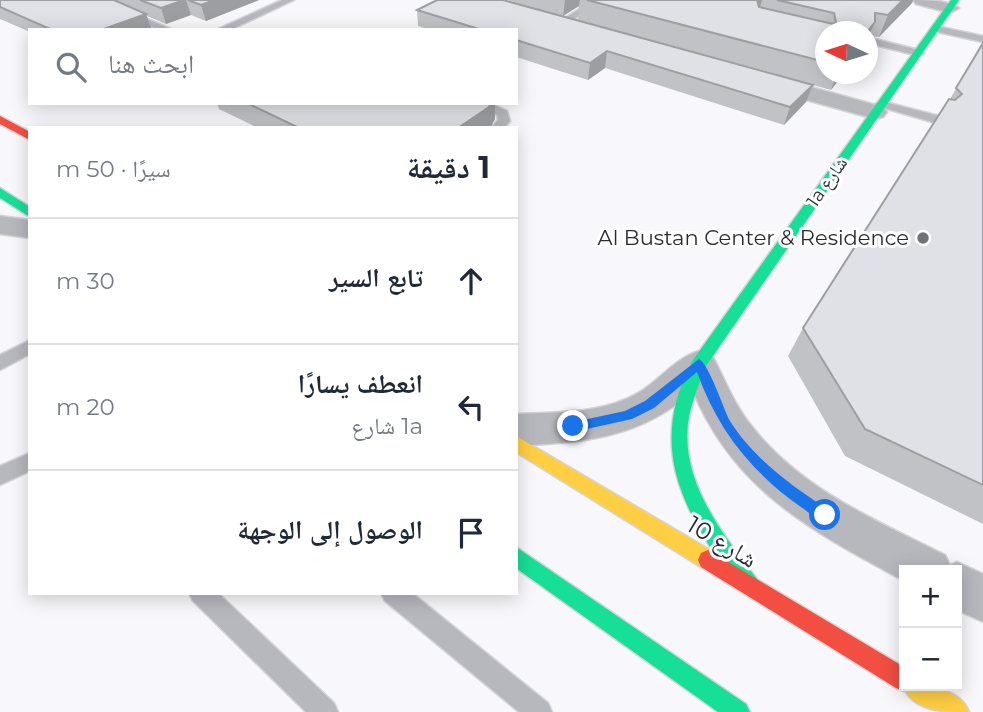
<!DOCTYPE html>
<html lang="ar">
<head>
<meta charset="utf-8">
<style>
  :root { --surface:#fff; --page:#f2f2f3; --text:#1f2937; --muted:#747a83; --line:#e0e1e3 }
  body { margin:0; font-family:Montserrat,"Noto Naskh Arabic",sans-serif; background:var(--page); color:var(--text); direction:rtl }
  .controls { position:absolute; right:21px; bottom:21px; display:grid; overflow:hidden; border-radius:0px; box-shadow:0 4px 18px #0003 }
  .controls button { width:63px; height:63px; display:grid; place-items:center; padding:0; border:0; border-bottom:2px solid var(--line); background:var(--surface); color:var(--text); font:35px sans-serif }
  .compass { position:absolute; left:815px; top:21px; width:63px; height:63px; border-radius:50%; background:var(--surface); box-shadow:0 4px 18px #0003; rotate:274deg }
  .stop { position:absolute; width:21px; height:21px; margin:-16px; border:5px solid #1a73e8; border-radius:50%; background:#fff }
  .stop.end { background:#1a73e8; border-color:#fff; box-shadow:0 2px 7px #0008 }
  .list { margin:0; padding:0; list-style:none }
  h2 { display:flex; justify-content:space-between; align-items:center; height:91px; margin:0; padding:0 28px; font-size:30px }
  h2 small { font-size:23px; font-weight:400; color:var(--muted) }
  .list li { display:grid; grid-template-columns:46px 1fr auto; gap:21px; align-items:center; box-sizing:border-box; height:126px; padding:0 28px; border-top:2px solid var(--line) }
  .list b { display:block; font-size:26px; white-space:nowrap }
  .list p { margin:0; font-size:23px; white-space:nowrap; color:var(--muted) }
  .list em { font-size:23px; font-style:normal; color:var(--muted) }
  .icon { flex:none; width:38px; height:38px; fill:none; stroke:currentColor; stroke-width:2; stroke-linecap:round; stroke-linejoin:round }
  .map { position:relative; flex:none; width:983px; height:712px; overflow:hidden; direction:ltr }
  .search { position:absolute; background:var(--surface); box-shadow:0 4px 18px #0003; left:28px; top:28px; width:490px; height:77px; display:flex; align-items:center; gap:18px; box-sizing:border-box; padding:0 24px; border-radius:0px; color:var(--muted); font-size:26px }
  .panel { position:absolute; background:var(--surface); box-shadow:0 4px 18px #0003; left:28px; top:126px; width:490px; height:469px; border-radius:0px; direction:rtl }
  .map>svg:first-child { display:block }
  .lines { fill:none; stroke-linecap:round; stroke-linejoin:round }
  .lane-casing { stroke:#d4d4d7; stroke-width:3 }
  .street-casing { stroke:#d4d4d7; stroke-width:3 }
  .fast-casing { stroke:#d4d4d7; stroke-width:3 }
  .slow-casing { stroke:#d4d4d7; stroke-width:3 }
  .jam-casing { stroke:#d4d4d7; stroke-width:3 }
  .lane { fill:#b7b7be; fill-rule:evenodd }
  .street { fill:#b7b7be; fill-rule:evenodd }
  .fast { fill:#16e098; fill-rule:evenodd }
  .slow { fill:#ffcf43; fill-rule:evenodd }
  .jam { fill:#f24e42; fill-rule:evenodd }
  .wall { fill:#c1c2c6 }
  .shaded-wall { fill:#9d9ea1 }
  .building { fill:#e0e1e6; stroke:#9d9ea1; stroke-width:2 }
  .route { fill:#1a73e8 }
  .poi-dot { fill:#727379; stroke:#fff; stroke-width:2.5 }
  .labels { text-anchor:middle; stroke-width:6; stroke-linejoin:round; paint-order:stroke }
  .far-street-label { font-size:18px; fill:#2a2b32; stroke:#fff }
  .poi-label { font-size:21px; fill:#2a2b32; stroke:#fff; text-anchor:end }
  .near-street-label { font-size:24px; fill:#2a2b32; stroke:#fff }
</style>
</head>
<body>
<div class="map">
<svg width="983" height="712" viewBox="0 0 983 712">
  <rect width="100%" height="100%" fill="#f8f8fc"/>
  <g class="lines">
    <defs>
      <path id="lane" d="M91 0H103L173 30H159Z
        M282 0H294L230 30H216Z
        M594 0H604L563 26 555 24Z
        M936 26 983 36V42L933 31V27Z
        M867 37 923 51 924 53 919 56 867 43Z
        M881 101 943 117 945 120 939 124 877 106 875 104Z
        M474 103H490L507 111 510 121 504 128H491L498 120 497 115Z
        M30 340V354L0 370V355Z
        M30 453V471L0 485V466Z
        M189 593H218L334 703 338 712H306L193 601Z
        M381 593H412L548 703 552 712H519L385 601Z"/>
      <path id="street" d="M913 0C928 0 948 0 959 8L950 13 916 4Z
        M764 74 883 107 887 112 883 117 875 119 756 86 753 81 756 76Z
        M0 216 30 220V238L0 234Z
        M699 351 712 355C725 380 735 407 754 429 803 490 877 521 945 555L950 565 957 562 983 574V622L957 610V570H904V581C814 532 734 491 693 391 640 439 584 442 516 446V414C557 412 602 414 638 393 659 381 675 358 699 351Z"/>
      <path id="fast" d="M951 0H959L706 366C699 384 691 403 688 423 681 483 723 534 757 579L760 586 757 593 750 596C735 590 725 569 716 556 672 490 654 433 693 360Z
        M0 188 30 207V217L0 198Z
        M516 547 746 704 750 712H718L516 568Z"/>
      <path id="slow" d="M516 436 715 553 718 560 715 567 708 570 701 567 516 452Z
        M904 682V686C927 686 959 687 969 712 945 712 913 712 903 686Z"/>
      <path id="jam" d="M0 116 30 132V140L0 124Z
        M708 550 904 667V686H913L912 688 904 691 896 688 701 567 698 560 701 553Z"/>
    </defs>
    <use href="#lane" class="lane-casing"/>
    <use href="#street" class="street-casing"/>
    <use href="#fast" class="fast-casing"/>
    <use href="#slow" class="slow-casing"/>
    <use href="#jam" class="jam-casing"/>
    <use href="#lane" class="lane"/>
    <use href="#street" class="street"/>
    <use href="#fast" class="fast"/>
    <use href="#slow" class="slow"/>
    <use href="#jam" class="jam"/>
  </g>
  <path class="wall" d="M0 0H259L206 21 191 15 166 24 147 16 152 30H30V32L0 19Z
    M507 0H913L912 3 879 37 825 32V74H843L831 90 813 85 806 102 784 125 605 68 588 80 516 57V30H431L418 26 417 10 776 74 578 20 579 6 563 16Z
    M983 43V524L845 456 788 356 803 328 950 99Z
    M217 103H495V119L490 128H258L219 109Z"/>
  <path class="shaded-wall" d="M184 0H186L191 15 166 24 161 8Z
    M214 0H259L206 21 201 5Z
    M565 0H580L579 6 563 16Z
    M757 0H762L757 18Z
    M903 0H913L912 3 879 37 888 15Z
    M146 14 152 30H101Z
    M875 22 867 39V32Z
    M607 51 605 68 588 80 590 63Z
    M837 74H843L831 90Z
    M813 85 806 102 784 125 790 107Z
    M491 103H495V119L490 128H458Z"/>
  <path class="building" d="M0 0H114L146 14 101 30H52L0 7Z
    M140 0H184L161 8Z
    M188 0H214L201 5Z
    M437 0H503L813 85 790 107 607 51 590 63 516 40V30H482L417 10Z
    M587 0H757L759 7 833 24 836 22 834 13 777 0H903L888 15 875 13V22L867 32H825V62Z
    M983 43V485L865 429 803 328 949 99 955 100 962 94 956 88Z
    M247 103H491L489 107 458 128H299Z"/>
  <path class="route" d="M699 359C709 364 723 408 730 421 754 459 792 486 830 511V520C819 523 810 513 801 507 752 473 717 429 697 372L654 408 632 419 573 432 569 430V423L625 411 645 401Z"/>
  <circle class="poi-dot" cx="923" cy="238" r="7"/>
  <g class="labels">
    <g class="far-street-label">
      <text transform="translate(827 182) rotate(-55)" y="6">1a شارع</text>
    </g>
    <g class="poi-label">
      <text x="909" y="245">Al Bustan Center &amp; Residence</text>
    </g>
    <g class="near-street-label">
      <text transform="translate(722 542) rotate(31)" y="8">شارع 10</text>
    </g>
  </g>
</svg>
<div class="controls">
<button>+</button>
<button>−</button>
</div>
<svg class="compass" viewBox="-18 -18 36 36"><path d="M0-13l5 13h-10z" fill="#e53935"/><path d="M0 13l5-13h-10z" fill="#747a83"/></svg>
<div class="stop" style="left:825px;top:515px"></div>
<div class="stop end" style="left:573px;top:426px"></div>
<div class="search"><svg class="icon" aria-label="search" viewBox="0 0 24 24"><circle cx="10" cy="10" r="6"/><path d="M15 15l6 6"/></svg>ابحث هنا</div>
<section class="panel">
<h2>1 دقيقة<small>سيرًا · 50 m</small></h2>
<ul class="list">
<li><svg class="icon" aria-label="ahead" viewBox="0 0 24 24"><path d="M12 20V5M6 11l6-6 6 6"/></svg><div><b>تابع السير</b></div><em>30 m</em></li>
<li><svg class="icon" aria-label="left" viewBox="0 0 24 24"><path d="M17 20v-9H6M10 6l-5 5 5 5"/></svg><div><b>انعطف يسارًا</b><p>1a شارع</p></div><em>20 m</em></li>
<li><svg class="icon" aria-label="arrive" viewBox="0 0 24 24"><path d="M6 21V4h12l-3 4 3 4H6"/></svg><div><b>الوصول إلى الوجهة</b></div></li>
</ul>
</section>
</div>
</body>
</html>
